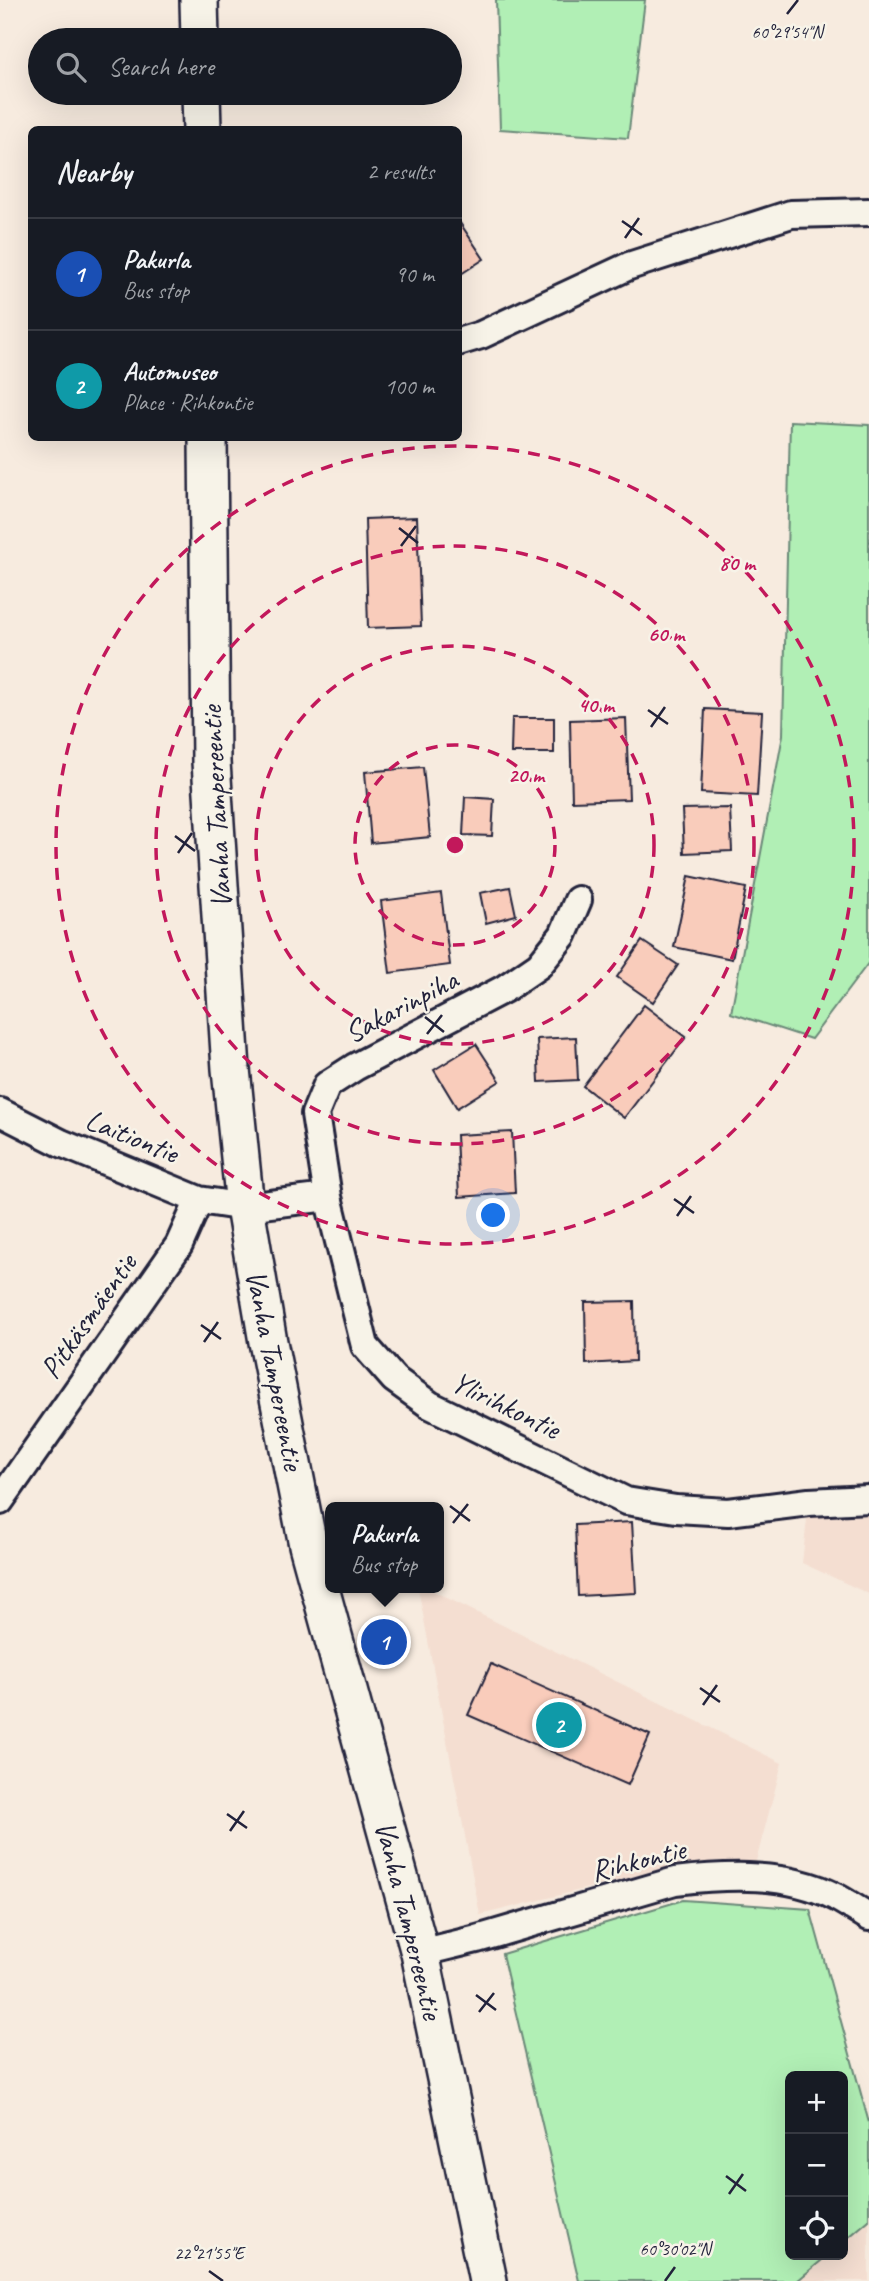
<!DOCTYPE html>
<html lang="en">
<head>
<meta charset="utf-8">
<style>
  :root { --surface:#171b24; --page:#20242c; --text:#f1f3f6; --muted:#9ea1a6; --line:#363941; --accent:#ea580c }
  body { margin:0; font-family:Caveat,sans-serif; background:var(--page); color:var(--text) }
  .controls { position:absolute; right:21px; bottom:21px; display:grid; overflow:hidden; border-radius:10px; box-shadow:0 7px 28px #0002 }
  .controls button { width:63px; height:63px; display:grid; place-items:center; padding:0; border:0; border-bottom:2px solid var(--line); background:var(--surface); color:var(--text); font:35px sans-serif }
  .you { position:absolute; left:494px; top:1216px; width:24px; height:24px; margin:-18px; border:5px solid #fff; border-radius:50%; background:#1a73e8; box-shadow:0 0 0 10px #1a73e833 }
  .badge { display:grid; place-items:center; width:46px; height:46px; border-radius:50%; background:var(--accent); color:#fff; font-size:23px; font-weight:700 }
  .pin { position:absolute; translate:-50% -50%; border:4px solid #fff; box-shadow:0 2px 7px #0006 }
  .popup { position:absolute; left:325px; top:1502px; width:119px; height:91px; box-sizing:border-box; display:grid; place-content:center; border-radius:10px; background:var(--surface); filter:drop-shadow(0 2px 5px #0005); font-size:23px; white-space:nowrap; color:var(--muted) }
  .popup b { font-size:26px; color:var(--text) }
  .popup::after { content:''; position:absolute; left:50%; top:100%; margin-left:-14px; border:14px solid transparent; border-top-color:var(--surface) }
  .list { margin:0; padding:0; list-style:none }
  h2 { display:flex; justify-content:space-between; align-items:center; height:91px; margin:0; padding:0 28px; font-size:30px }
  h2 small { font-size:23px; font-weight:400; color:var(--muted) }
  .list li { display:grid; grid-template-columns:46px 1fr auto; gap:21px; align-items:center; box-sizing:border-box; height:112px; padding:0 28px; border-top:2px solid var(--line) }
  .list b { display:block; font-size:26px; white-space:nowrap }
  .list p { margin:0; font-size:23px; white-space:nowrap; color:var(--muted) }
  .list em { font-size:23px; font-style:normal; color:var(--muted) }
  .icon { flex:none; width:38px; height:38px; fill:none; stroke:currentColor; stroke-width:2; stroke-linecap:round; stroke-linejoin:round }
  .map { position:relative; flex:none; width:869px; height:2281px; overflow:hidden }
  .search { position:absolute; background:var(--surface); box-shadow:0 7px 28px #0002; left:28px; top:28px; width:434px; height:77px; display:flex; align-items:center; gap:18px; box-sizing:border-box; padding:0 24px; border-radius:38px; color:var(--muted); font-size:26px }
  .panel { position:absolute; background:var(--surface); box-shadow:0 7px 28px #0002; left:28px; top:126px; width:434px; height:315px; border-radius:10px }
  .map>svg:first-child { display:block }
  .built { fill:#f4ded1 }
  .green { fill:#b1efb5; stroke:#6a8878; stroke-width:2 }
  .building { fill:#f9ccbb; stroke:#22223b; stroke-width:2 }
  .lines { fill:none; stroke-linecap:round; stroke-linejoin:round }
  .minor-casing { stroke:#22223b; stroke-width:32 }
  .secondary-casing { stroke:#22223b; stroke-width:42 }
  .minor { stroke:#f7f3e8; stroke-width:26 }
  .secondary { stroke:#f7f3e8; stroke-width:37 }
  .ticks { fill:none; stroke:#22223b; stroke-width:2.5 }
  .ring { fill:none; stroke:#c2185b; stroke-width:3.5; stroke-dasharray:12 9 }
  .labels { text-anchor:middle; stroke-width:5; stroke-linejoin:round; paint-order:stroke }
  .street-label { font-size:30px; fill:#22223b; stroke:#f7f3e8 }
  .ticks-label { font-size:18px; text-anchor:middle; fill:#22223b; stroke:#f7f3e8; stroke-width:5; stroke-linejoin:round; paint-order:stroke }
  .centre { fill:#c2185b; stroke:#f7f3e8; stroke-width:3.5 }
  .ring-label { font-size:21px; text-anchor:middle; font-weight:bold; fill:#c2185b; stroke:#f7f3e8; stroke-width:5; stroke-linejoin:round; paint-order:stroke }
</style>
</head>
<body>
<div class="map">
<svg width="869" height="2281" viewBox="0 0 869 2281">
  <rect width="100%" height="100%" fill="#f7ebdf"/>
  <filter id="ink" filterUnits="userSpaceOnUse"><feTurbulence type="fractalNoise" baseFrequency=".0143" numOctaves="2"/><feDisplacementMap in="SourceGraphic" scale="14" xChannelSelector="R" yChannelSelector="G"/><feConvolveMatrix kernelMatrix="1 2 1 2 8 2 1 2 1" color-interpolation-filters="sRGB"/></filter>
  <g filter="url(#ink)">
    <path class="built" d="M869 1499V1594L802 1563 809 1502Z
      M418 1588H427L782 1763 755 1865 719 1861 672 1867 480 1915Z
      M869 2220V2281H797L828 2255H843V2242Z"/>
    <path class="green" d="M496 0H645L628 138 500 129Z
      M790 421 869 425V962L811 1039 731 1013 783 735Z
      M683 1900 810 1909 869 2123V2220L843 2242V2076H790V2255H828L797 2281H579L502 1954Z"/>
    <path class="building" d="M458 220 484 259 458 276Z
      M417 517 421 626 368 628 365 519Z
      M705 709 762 712 757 796 701 793Z
      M512 718H554V753H511Z
      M626 718 629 799 572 801 570 720Z
      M423 767 430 837 371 843 365 772Z
      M465 797 494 799 492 836 463 835Z
      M730 808 732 851 684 853 682 809Z
      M689 876 746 888 732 959 674 947Z
      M510 887 516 915 486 923 480 893Z
      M441 893 450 965 390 973 381 901Z
      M642 941 678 965 653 1002 617 977Z
      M644 1005 686 1037 624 1118 583 1086Z
      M576 1037 578 1080 539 1082 537 1039Z
      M476 1044 500 1081 457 1108 434 1070Z
      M512 1132 515 1193 459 1197 456 1135Z
      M634 1301 635 1361 586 1364 585 1302Z
      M632 1522 636 1593 578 1596 575 1525Z
      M491 1664 650 1735 628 1785 468 1715Z"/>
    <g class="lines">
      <defs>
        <path id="minor" d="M458 342 481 335 629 266 791 214 869 212
          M578 900 563 935 539 965 504 989 355 1067 327 1085 315 1114 328 1197 365 1346 394 1379 430 1405 626 1501 676 1509 728 1512 809 1502 869 1499
          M0 1112 61 1143 199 1200 245 1207 328 1197
          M0 1501 179 1245 199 1200
          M420 1953 477 1939 675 1881C728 1875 787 1872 836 1897 847 1903 858 1910 869 1917"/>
        <path id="secondary" d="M199 0 200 40
          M201 93 202 130
          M208 438 211 762 231 1069 245 1207 268 1342 308 1545 420 1953 488 2281"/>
      </defs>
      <use href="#minor" class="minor-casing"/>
      <use href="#secondary" class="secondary-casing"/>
      <use href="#minor" class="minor"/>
      <use href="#secondary" class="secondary"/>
    </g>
  </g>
  <path class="ticks" d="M787 14 798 0M622 221 642 235M625 238 639 218M399 528 418 543M401 546 416 526M648 710 668 724M651 727 665 707M175 836 195 851M178 853 192 833M425 1017 444 1032M427 1034 442 1015M674 1199 694 1213M677 1216 691 1196M201 1325 221 1339M204 1342 218 1322M450 1506 470 1521M453 1523 468 1504M700 1688 720 1702M703 1705 717 1685M227 1814 247 1828M230 1831 244 1811M476 1995 496 2010M479 2012 494 1993M726 2176 746 2191M729 2194 743 2174M209 2271 223 2281M665 2281 675 2267"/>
  <g class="ring">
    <circle cx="455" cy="845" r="100"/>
    <circle cx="455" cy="845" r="199"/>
    <circle cx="455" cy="845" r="299"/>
    <circle cx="455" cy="845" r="399"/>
  </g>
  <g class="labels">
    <g class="street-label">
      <text transform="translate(216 807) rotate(-93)" y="10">Vanha Tampereentie</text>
      <text transform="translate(401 1006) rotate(-28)" y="10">Sakarinpiha</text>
      <text transform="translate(132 1136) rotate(22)" y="10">Laitiontie</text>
      <text transform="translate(88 1316) rotate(-55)" y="10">Pitkäsmäentie</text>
      <text transform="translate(275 1370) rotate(79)" y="10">Vanha Tampereentie</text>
      <text transform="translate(506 1405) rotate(26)" y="10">Ylirihkontie</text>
      <text transform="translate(638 1860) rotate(-14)" y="10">Rihkontie</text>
      <text transform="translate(409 1920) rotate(76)" y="10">Vanha Tampereentie</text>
    </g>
  </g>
  <g class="ticks-label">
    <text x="787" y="38">60°29'54"N</text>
    <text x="675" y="2255">60°30'02"N</text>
    <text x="209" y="2259">22°21'55"E</text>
  </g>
  <circle cx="455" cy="845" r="10" class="centre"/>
  <g class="ring-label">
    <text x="737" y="570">80 m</text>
    <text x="666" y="641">60 m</text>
    <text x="596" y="712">40 m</text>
    <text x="526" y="782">20 m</text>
  </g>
</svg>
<div class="controls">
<button>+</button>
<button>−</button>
<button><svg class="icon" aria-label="locate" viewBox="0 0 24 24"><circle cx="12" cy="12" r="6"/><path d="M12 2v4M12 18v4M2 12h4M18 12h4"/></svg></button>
</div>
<div class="you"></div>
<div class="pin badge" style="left:384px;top:1642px;background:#1a4fb4">1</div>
<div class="popup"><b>Pakurla</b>Bus stop</div>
<div class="pin badge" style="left:559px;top:1725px;background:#0f9aa8">2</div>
<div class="search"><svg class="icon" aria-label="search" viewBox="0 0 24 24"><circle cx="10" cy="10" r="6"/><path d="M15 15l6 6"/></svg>Search here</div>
<section class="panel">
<h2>Nearby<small>2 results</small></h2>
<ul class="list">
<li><span class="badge" style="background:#1a4fb4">1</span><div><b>Pakurla</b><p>Bus stop</p></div><em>90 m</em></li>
<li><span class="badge" style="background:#0f9aa8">2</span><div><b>Automuseo</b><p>Place · Rihkontie</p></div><em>100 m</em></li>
</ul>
</section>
</div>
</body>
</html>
